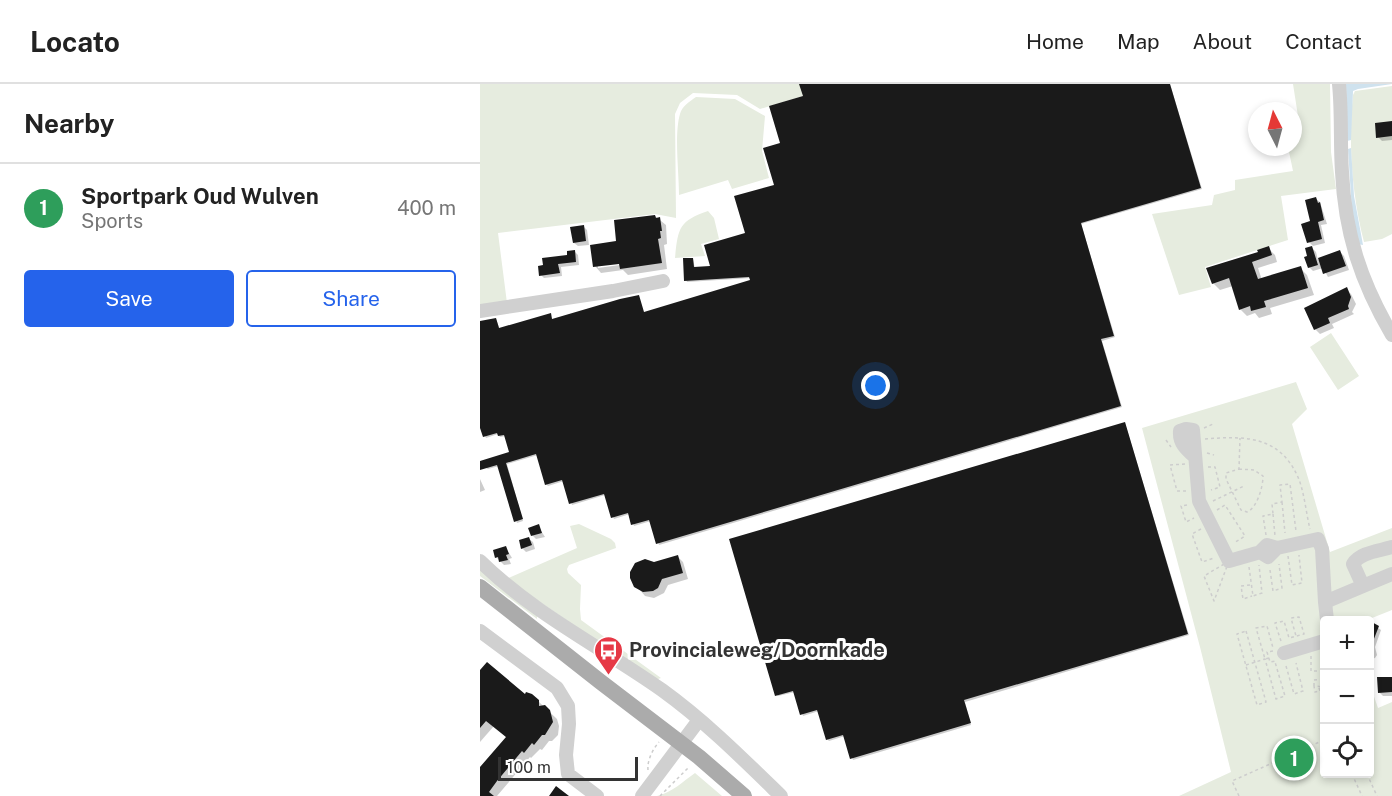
<!DOCTYPE html>
<html lang="en">
<head>
<meta charset="utf-8">
<style>
  :root { --surface:#fff; --page:#f2f2f2; --text:#222; --muted:#767676; --line:#e0e0e0; --accent:#2563eb }
  body { margin:0; font-family:"Public Sans",sans-serif; background:var(--page); color:var(--text) }
  .controls { position:absolute; right:18px; bottom:18px; display:grid; overflow:hidden; border-radius:6px; box-shadow:0 3px 9px #0003 }
  .controls button { width:54px; height:54px; display:grid; place-items:center; padding:0; border:0; border-bottom:2px solid var(--line); background:var(--surface); color:var(--text); font:30px sans-serif }
  .compass { position:absolute; left:768px; top:18px; width:54px; height:54px; border-radius:50%; background:var(--surface); box-shadow:0 3px 9px #0003; rotate:354deg }
  .scale { position:absolute; left:18px; bottom:15px; width:140px; box-sizing:border-box; padding-left:6px; border:3px solid #333; border-top:0; font-size:16px; line-height:21px; white-space:nowrap; color:#333; -webkit-text-stroke:4px #fff; paint-order:stroke }
  .you { position:absolute; left:396px; top:302px; width:21px; height:21px; margin:-15px; border:4px solid #fff; border-radius:50%; background:#1a73e8; box-shadow:0 0 0 9px #1a73e833 }
  .badge { display:grid; place-items:center; width:39px; height:39px; border-radius:50%; background:var(--accent); color:#fff; font-size:20px; font-weight:700 }
  .pin { position:absolute; translate:-50% -50%; border:3px solid #fff; box-shadow:0 2px 6px #0006 }
  .list { margin:0; padding:0; list-style:none }
  h2 { display:flex; justify-content:space-between; align-items:center; height:78px; margin:0; padding:0 24px; font-size:26px }
  h2 small { font-size:20px; font-weight:400; color:var(--muted) }
  .list li { display:grid; grid-template-columns:39px 1fr auto; gap:18px; align-items:center; box-sizing:border-box; height:90px; padding:0 24px; border-top:2px solid var(--line) }
  .list b { display:block; font-size:22px; white-space:nowrap }
  .list p { margin:0; font-size:20px; white-space:nowrap; color:var(--muted) }
  .list em { font-size:20px; font-style:normal; color:var(--muted) }
  .actions { display:flex; gap:12px; padding:18px 24px }
  .actions a { flex:1; padding:14px 0; border:2px solid var(--accent); border-radius:6px; text-align:center; font-size:21px; color:var(--accent) }
  .actions .main { background:var(--accent); color:#fff }
  .icon { flex:none; width:33px; height:33px; fill:none; stroke:currentColor; stroke-width:2; stroke-linecap:round; stroke-linejoin:round }
  .map { position:relative; flex:none; width:912px; height:712px; overflow:hidden }
  header { display:flex; align-items:center; gap:36px; box-sizing:border-box; height:84px; padding:0 30px; background:var(--surface); border-bottom:2px solid var(--line) }
  header strong { font-size:28px }
  nav { display:flex; gap:33px; margin-inline-start:auto; font-size:21px }
  main { display:flex }
  aside { flex:1; background:var(--surface) }
  .map>svg:first-child { display:block }
  .green { fill:#e6ecdf }
  .water { fill:#cfe2ee }
  .shadow { fill:#0003; fill-rule:evenodd }
  .building { fill:#1a1a1a }
  .lines { fill:none; stroke-linecap:round; stroke-linejoin:round }
  .path { stroke:#cdcdcd; stroke-width:1.5; stroke-dasharray:3 3; stroke-linecap:butt }
  .minor { stroke:#d0d0d0; stroke-width:14 }
  .major { stroke:#ababab; stroke-width:16 }
  .labels { text-anchor:middle; stroke-width:6; stroke-linejoin:round; paint-order:stroke }
  .poi-label { font-size:20px; font-weight:bold; fill:#333; stroke:#fff; text-anchor:start }
</style>
</head>
<body>
<header>
<strong>Locato</strong>
<nav><a>Home</a><a>Map</a><a>About</a><a>Contact</a></nav>
</header>
<main>
<aside>
<h2>Nearby<small></small></h2>
<ul class="list">
<li><span class="badge" style="background:#2e9e5b">1</span><div><b>Sportpark Oud Wulven</b><p>Sports</p></div><em>400 m</em></li>
</ul>
<div class="actions"><a class="main">Save</a><a>Share</a></div>
</aside>
<div class="map">
<svg width="912" height="712" viewBox="0 0 912 712">
  <rect width="100%" height="100%" fill="#fff"/>
  <path class="green" d="M0 0H320L323 12 280 25 257 11 213 9 200 19 195 30 196 134 175 130 18 149 27 219 0 224Z
    M813 0H850L851 68 856 105 801 112 808 156 725 183 731 203 699 211 672 130 732 121 734 111 755 106V96L813 87 808 63H813V49L820 45Z
    M912 2V150L902 155 884 158C872 112 868 59 873 11L875 7Z
    M216 13 255 15 285 32 282 67 289 94 252 105 248 96 199 111C199 89 194 50 200 30 202 22 209 18 216 13Z
    M228 127 234 134 239 155 221 160 225 172 195 174C198 144 199 137 228 127Z
    M851 249 879 292 858 306 830 263Z
    M816 298 827 325 812 340 850 468 912 444V526L887 536H844V690H890V601L898 624 912 618V712H699L751 688 720 563 662 344Z
    M99 440 131 455 135 459 136 464 89 481 87 485 88 489 101 501 100 525 101 536 181 594 175 596 26 495 97 464 90 442Z
    M0 483 57 530V535L0 492Z
    M215 689 242 712H177C193 708 202 698 215 689Z"/>
  <path class="water" d="M866 0H912L878 5 873 7 871 56 867 57Z
    M871 64 874 112 883 161 878 160 872 127 868 65Z"/>
  <path class="shadow" d="M321 0H690L722 105 601 140 635 253 622 257 642 323 179 461 171 437 154 442 150 430 134 435 125 411 92 421 84 397 68 402 66 400 58 371 27 380 43 437 37 439 19 382 8 385 6 384 31 369 26 352 20 353 18 350 6 354 0 339V239L16 235 20 246 70 231 73 237 164 229 271 197V194L207 198 206 196 213 175 215 185 232 183 267 150 296 102 302 60 325 13Z
    M912 39V56L902 57 898 53Z
    M836 115 840 118 847 140 841 141 845 159 833 162 829 158Z
    M175 132 186 141 187 160 184 161 187 185 148 191 143 186 121 189 115 182 138 158ZM147 177V180L118 184V181Z
    M103 142 107 146 109 161 98 162 94 159Z
    M788 164 795 171 797 178 778 184 782 196 820 184 827 191 834 211 790 224 792 230 779 234 775 229 767 232 760 225 753 202 740 206 733 199Z
    M832 164 836 168 838 176 860 168 864 172 869 186 848 193 843 184 833 187 829 183Z
    M94 167 98 171 99 181 81 183 82 192 64 194 61 191Z
    M866 205 871 210 876 220 872 228 874 230 852 240 854 244 840 250 835 245Z
    M645 339 709 551 485 618 491 641 373 676 365 652 349 657 347 655 339 627 323 632 315 608 298 612 297 611Z
    M0 395 5 406 0 408Z
    M58 442 65 453 56 455 52 451Z
    M49 455 53 458 55 465 46 468 42 464Z
    M26 464 32 474 29 475 31 480 24 481 16 473Z
    M197 472 203 478 208 495 188 501 184 509 174 514 165 512 159 505 174 479Z
    M891 539 901 546 895 563 897 571 895 574 891 575 890 573V562L892 560 890 555Z
    M202 565 209 569 206 575 199 571Z
    M0 588 58 617 77 635 79 642 78 651 72 657H69L62 666 60 665 51 674 50 673 17 712H0V685L27 654 14 642 0 658Z
    M912 594V612H903L899 608Z"/>
  <path class="building" d="M319 0H690L721 104 601 139 634 252 621 255 641 322 176 460 169 436 151 441 148 429 131 434 124 410 89 420 82 396 65 401 56 370 26 379 43 435 34 438 17 381 0 386V377L29 368 24 351 18 352 17 349 3 353 0 344V237L16 234 19 244 71 229 72 235 140 215 159 211 164 228 270 196 269 193 204 197 203 174H213L214 183 230 182 224 161 265 149 254 112 294 101 283 64 300 59 289 22 323 12Z
    M912 37V52L896 54 895 39Z
    M836 113 838 119 840 118 844 136 838 138 842 155 827 159 821 140 830 137 825 116Z
    M175 131 176 134 180 133 182 147H180L181 154 178 155 182 179 140 185 139 180 113 183 110 161 136 157 134 136Z
    M104 141 106 157 93 159 90 143Z
    M789 162 792 171 772 178 778 195 821 182 828 204 784 217 786 223 771 227 770 222 759 226 749 194 732 200 726 184 778 168 777 166Z
    M832 162 838 181 828 184 824 173 827 172 825 164Z
    M95 166 96 178 78 180 80 189 59 192 58 182 63 181 62 174 87 171V167Z
    M860 166 866 182 843 190 838 174Z
    M867 203 871 213 868 222 869 225 848 234 850 239 834 246 824 224Z
    M645 338 708 550 484 616 491 639 370 675 363 651 346 656 337 626 320 631 313 607 295 612 249 455Z
    M59 440 62 449 51 452 48 444Z
    M49 453 52 461 41 465 39 456Z
    M26 462 29 470 26 471 28 476 19 478 18 473 15 474 13 466Z
    M198 471 203 489 182 495 178 504 173 507 163 508 154 503 150 494V488L155 479 165 475 174 478Z
    M890 537 899 542 890 565Z
    M7 578 45 610 46 608 52 610 59 616V622L65 621 70 626 73 638 65 651H62L54 661 52 659 44 669 42 667 17 697 9 708 14 712H0V683L26 653 6 637 0 644V586Z
    M897 593H912V608L898 609Z
    M76 702 89 712H69Z"/>
  <g class="lines">
    <path class="path" d="M724 344 733 340
      M725 355C763 352 798 351 817 391 824 405 826 429 830 445
      M686 356 691 363
      M727 369 734 371
      M705 380 690 381 697 407H707
      M728 383H735L740 403 731 406
      M759 385 774 386 783 392C783 403 777 424 767 428L761 426 746 395V389L759 385 760 354
      M733 417 764 402
      M802 418 805 449
      M707 421 701 422 706 438 714 434
      M737 426 745 421 765 452 754 459
      M793 430 795 452
      M721 445 712 450 722 478 734 474
      M786 451 783 432 793 430 792 420 802 418 800 401 810 400 816 447
      M808 472 812 501 822 499 819 471
      M749 477 734 517 724 492Z
      M769 483 773 512 782 509 779 481
      M790 486 793 507 802 504 799 480
      M770 501 761 502 763 515 772 512
      M766 547 786 618 777 621 757 550Z
      M801 557 795 539 804 537 809 554 824 550 819 533 811 534 816 552
      M793 567 787 568 790 578 796 577
      M831 572V587H844
      M844 572V575
      M789 574 785 575 776 544 787 542 793 564
      M766 581 785 575 796 615 805 612 795 578
      M806 582 814 610 823 607 816 579
      M834 602V596L844 595
      M839 604 840 607 835 608 834 602 844 603
      M168 686C167 676 173 665 179 658
      M872 690 882 712
      M887 690 897 712
      M180 712 209 683
      M759 712 752 697 844 656"/>
    <path class="minor" d="M859 0C862 29 860 59 862 88 865 150 881 198 912 251
      M0 227 133 207 183 197
      M715 373C706 365 699 359 700 347L706 345 713 346 719 417 749 477 777 469
      M912 463C900 467 880 468 873 480L883 502 912 490
      M797 464 787 461 780 468 788 473 797 464 838 455 842 465 845 518
      M0 477C54 530 121 563 182 606 225 637 263 675 301 712
      M847 536 845 518 883 502
      M0 547 77 604 88 622 89 640 86 671 88 690 117 712
      M804 569 844 557
      M162 712 219 636"/>
    <path class="major" d="M0 503 122 599 219 673 264 712"/>
  </g>
  <defs>
    <symbol id="bus-pin" viewBox="-11 -11 22 30"><path d="M0 17L-7.5 6A9.5 9.5 0 1 1 7.5 6Z" fill="#e63946" stroke="#fff"/><path d="M-5-6H5V4H4V6H2V4H-2V6H-4V4H-5ZM-3.5-4V0h7V-4ZM-3.5 1.2v1.5H-2V1.2ZM2 1.2v1.5H3.5V1.2Z" fill="#fff"/></symbol>
  </defs>
  <g fill-rule="evenodd">
    <use href="#bus-pin" x="112" y="550" width="33" height="45"/>
  </g>
  <g class="labels">
    <g class="poi-label">
      <text x="149" y="573">Provincialeweg/Doornkade</text>
    </g>
  </g>
</svg>
<div class="controls">
<button>+</button>
<button>−</button>
<button><svg class="icon" aria-label="locate" viewBox="0 0 24 24"><circle cx="12" cy="12" r="6"/><path d="M12 2v4M12 18v4M2 12h4M18 12h4"/></svg></button>
</div>
<svg class="compass" viewBox="-18 -18 36 36"><path d="M0-13l5 13h-10z" fill="#e53935"/><path d="M0 13l5-13h-10z" fill="#767676"/></svg>
<div class="scale">100 m</div>
<div class="you"></div>
<div class="pin badge" style="left:814px;top:674px;background:#2e9e5b">1</div>
</div>
</main>
</body>
</html>
